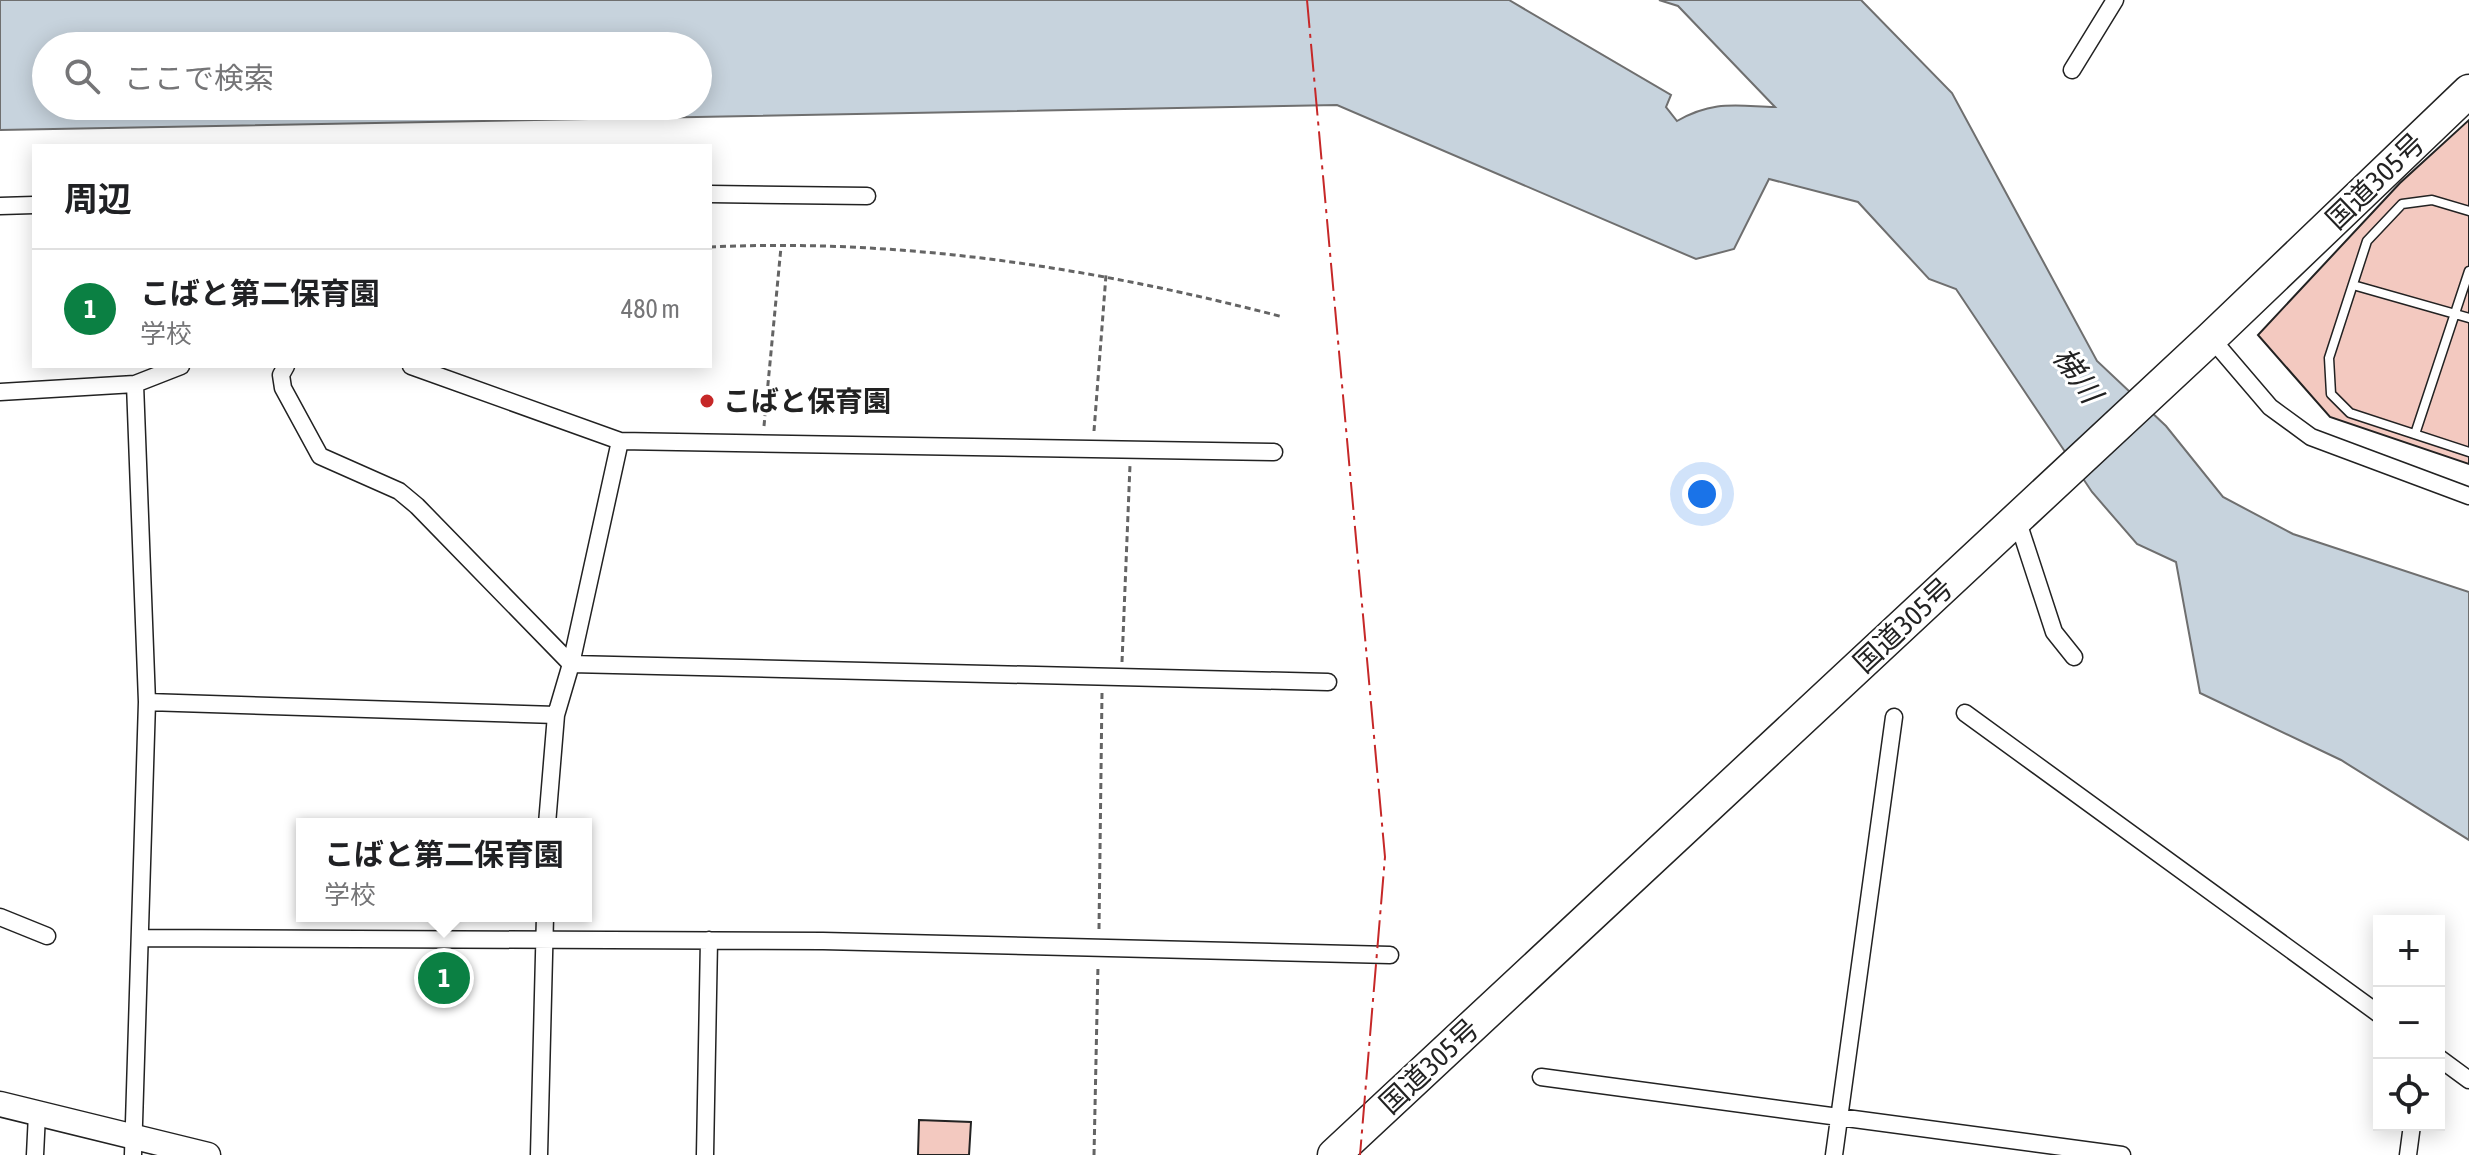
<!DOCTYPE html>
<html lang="ja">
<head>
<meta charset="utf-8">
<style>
  :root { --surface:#fff; --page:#f2f2f2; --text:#202124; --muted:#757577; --line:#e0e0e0; --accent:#0b8043 }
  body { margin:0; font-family:"Asap Condensed","Noto Sans JP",sans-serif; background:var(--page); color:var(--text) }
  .controls { position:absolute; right:24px; bottom:24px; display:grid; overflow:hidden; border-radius:0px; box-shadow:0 4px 20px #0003 }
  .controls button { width:72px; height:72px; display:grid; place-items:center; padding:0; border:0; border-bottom:2px solid var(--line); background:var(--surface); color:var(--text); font:40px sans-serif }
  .you { position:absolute; left:1702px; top:494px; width:28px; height:28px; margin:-20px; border:6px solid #fff; border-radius:50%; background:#1a73e8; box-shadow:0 0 0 12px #1a73e833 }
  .badge { display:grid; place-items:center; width:52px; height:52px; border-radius:50%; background:var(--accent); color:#fff; font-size:26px; font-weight:700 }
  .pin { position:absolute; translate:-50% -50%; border:4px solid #fff; box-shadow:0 2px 8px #0006 }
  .popup { position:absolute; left:296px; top:818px; width:296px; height:104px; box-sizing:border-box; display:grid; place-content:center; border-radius:0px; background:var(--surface); filter:drop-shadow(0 2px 6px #0005); font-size:26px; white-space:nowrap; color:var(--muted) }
  .popup b { font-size:30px; color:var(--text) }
  .popup::after { content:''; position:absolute; left:50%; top:100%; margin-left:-16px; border:16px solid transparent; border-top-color:var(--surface) }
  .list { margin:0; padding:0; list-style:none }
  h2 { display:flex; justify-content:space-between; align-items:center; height:104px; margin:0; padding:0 32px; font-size:34px }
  h2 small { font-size:26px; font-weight:400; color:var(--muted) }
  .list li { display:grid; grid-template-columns:52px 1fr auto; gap:24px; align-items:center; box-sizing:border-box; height:120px; padding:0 32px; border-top:2px solid var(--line) }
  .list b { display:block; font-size:30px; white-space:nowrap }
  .list p { margin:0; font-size:26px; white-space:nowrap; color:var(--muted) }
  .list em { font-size:26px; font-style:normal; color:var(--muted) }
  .icon { flex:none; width:44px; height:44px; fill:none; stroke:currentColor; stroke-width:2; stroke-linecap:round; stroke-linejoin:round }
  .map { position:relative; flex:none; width:2469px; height:1155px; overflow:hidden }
  .search { position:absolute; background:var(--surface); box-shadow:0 4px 20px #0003; left:32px; top:32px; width:680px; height:88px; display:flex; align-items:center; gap:20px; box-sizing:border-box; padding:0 28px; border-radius:44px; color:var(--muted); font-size:30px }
  .panel { position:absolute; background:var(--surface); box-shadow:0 4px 20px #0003; left:32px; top:144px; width:680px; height:224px; border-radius:0px }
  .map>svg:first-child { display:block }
  .water { fill:#c7d3dd; stroke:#6f6f6f; stroke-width:2; fill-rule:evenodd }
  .building { fill:#f3c9c0; stroke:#222; stroke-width:2 }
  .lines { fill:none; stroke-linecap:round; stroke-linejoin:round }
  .lane-casing { stroke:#222; stroke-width:11 }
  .street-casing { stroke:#222; stroke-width:19 }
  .secondary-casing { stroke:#222; stroke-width:27 }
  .highway-casing { stroke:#222; stroke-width:35 }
  .path { stroke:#646464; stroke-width:3; stroke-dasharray:6 4; stroke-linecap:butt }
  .lane { stroke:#fff; stroke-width:8 }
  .street { stroke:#fff; stroke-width:16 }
  .secondary { stroke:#fff; stroke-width:24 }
  .highway { stroke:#fff; stroke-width:32 }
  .power { stroke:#c62828; stroke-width:2; stroke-dasharray:28 6 4 6; stroke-linecap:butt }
  .poi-dot { fill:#c62828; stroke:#fff; stroke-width:3 }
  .labels { text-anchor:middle; stroke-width:6; stroke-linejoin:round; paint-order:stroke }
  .street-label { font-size:28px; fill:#222; stroke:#fff }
  .poi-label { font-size:28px; font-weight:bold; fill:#222; stroke:#fff; text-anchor:start }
  .water-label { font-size:30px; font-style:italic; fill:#222; stroke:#fff }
</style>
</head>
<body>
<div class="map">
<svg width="2469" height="1155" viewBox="0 0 2469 1155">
  <rect width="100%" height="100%" fill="#fff"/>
  <path class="water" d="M0 0H1509L1671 95 1666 107 1677 121C1714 100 1736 106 1775 107L1678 6 1659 0H1861L1952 93 2097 361 2166 426 2223 497 2293 534 2469 592V840L2341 760 2200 693 2176 562 2137 544 2092 492 1956 289 1929 279 1858 202 1769 179 1734 249 1696 259 1337 105 0 130ZM46 46H698V106H46Z"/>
  <path class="building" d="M2469 120V464L2330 417 2258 335 2400 183Z
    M919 1120 971 1122 969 1155H918Z"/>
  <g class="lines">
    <defs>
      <path id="lane" d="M2469 211 2432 200 2402 204 2367 241 2329 358 2331 394 2350 413 2469 452
        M2353 285 2469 318
        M2415 434 2469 271"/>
      <path id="street" d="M2072 70 2115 0
        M710 194 867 196
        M0 206 34 205
        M2211 338 2270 407 2311 437 2469 496
        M286 366 281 375 283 388 320 456 399 491 417 506 571 664 1328 682
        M411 366 620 441 1274 452
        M0 392 135 384 181 366
        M2017 519 2054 632 2074 657
        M147 702 556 715
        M1965 713 2379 1014
        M547 824 556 715 571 664 620 441
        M0 917 47 936
        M140 938 823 941 1390 955
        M2439 1058 2469 1080
        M1541 1077 2122 1155
        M35 1155 37 1114
        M133 1155 147 702 135 384
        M539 1155 545 916
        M705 1155 709 940
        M1834 1155 1894 717
        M2408 1155 2412 1125"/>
      <path id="secondary" d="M0 1104 208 1155"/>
      <path id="highway" d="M1334 1155 2211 338 2469 91"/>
    </defs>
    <use href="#lane" class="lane-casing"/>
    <use href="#street" class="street-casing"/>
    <use href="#secondary" class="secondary-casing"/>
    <use href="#highway" class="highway-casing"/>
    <path class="path" d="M710 247C904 238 1095 268 1283 317
      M710 326H712
      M764 426 781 247
      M1094 431 1106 275
      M1122 662 1130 465
      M1099 929 1102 693
      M1094 1155 1098 965"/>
    <use href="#lane" class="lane"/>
    <use href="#street" class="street"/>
    <use href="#secondary" class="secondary"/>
    <use href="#highway" class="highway"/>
    <path class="power" d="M1307 0 1385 857 1360 1155"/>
  </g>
  <circle class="poi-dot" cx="707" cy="401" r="8"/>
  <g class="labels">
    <g class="street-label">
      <text transform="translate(2375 181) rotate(-44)" y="10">国道305号</text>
      <text transform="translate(1903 625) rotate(-43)" y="10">国道305号</text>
      <text transform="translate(1429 1066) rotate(-43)" y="10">国道305号</text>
    </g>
    <g class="poi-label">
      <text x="723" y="411">こばと保育園</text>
    </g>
    <g class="water-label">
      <text transform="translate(2077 375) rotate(55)" y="10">梯川</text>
    </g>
  </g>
</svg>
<div class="controls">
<button>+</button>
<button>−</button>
<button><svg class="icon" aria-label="locate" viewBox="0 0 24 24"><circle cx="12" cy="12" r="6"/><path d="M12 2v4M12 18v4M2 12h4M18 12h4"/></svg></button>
</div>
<div class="you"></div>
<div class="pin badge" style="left:444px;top:978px">1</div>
<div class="popup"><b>こばと第二保育園</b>学校</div>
<div class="search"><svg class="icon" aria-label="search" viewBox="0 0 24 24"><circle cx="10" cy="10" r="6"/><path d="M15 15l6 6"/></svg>ここで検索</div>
<section class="panel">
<h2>周辺<small></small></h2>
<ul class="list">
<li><span class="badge">1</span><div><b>こばと第二保育園</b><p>学校</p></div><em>480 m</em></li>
</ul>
</section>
</div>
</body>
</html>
